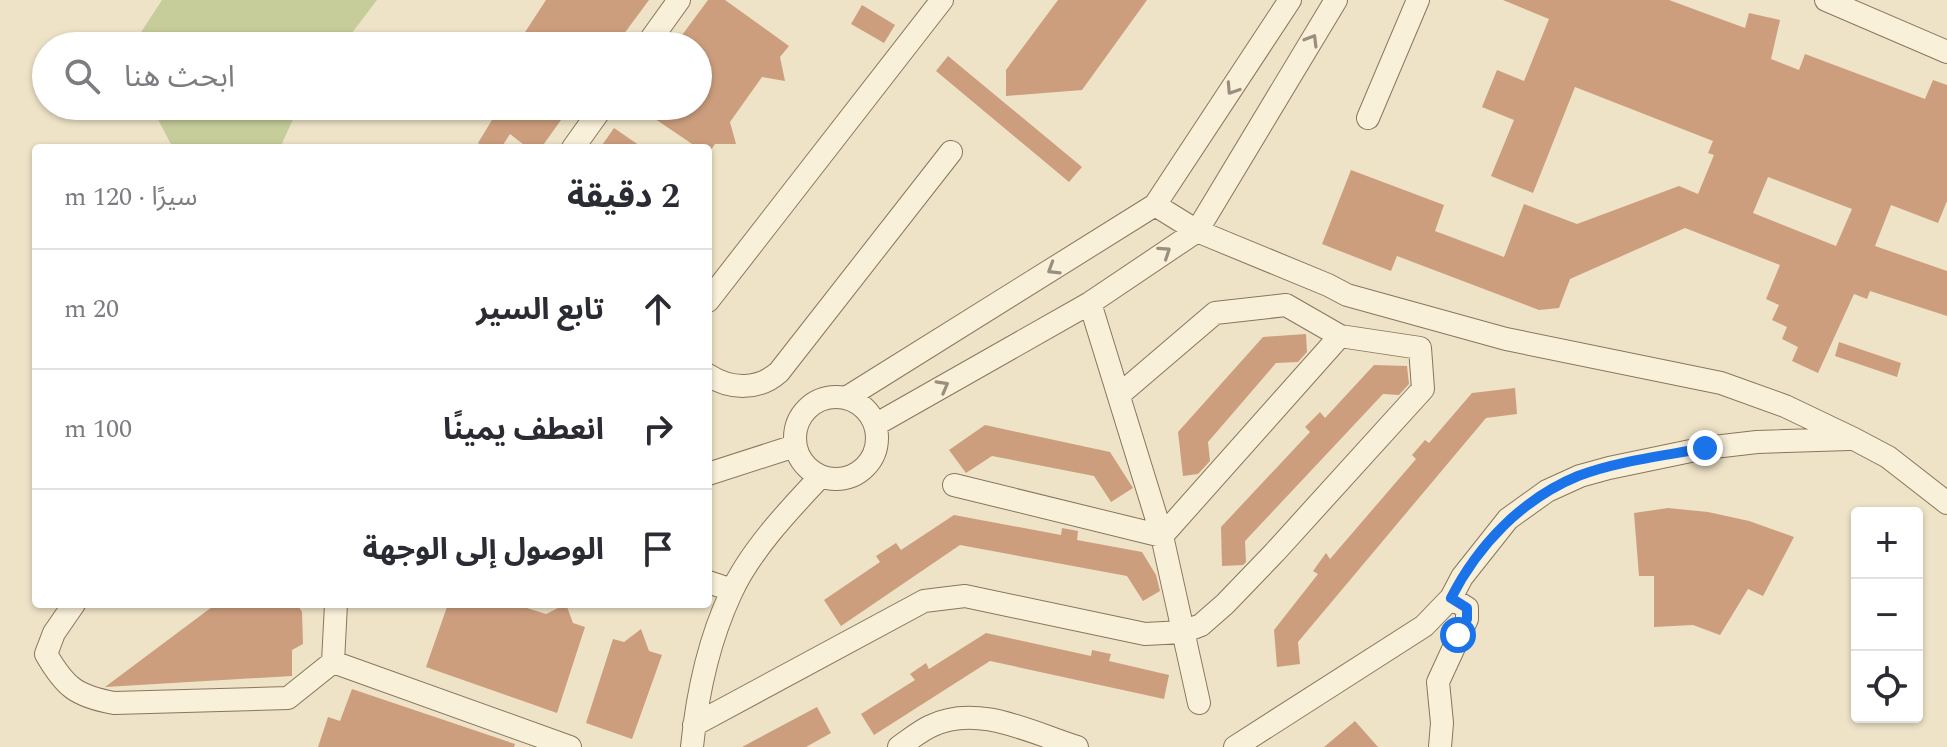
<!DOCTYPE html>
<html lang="ar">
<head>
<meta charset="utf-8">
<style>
  :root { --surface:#fff; --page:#f7f7f7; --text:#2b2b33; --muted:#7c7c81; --line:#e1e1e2 }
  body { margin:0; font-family:Spectral,"Noto Sans Arabic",serif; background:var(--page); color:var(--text); direction:rtl }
  .controls { position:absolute; right:24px; bottom:24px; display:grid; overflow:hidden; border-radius:8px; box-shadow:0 2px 6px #0004 }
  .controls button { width:72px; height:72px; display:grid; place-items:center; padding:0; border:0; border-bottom:2px solid var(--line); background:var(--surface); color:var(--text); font:40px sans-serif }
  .stop { position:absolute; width:24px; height:24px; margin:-18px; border:6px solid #1a73e8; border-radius:50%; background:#fff }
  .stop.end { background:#1a73e8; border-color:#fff; box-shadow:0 2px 8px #0008 }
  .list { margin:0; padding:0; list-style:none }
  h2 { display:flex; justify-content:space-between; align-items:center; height:104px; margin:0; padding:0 32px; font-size:34px }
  h2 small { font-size:26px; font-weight:400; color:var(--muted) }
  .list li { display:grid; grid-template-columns:52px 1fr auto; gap:24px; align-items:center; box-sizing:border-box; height:120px; padding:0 32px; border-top:2px solid var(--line) }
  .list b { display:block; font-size:30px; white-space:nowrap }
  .list em { font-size:26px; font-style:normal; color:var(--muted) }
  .icon { flex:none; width:44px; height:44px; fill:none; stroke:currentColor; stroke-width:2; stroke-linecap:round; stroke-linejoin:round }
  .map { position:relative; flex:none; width:1947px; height:747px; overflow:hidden; direction:ltr }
  .search { position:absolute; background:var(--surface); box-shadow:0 2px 6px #0004; left:32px; top:32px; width:680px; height:88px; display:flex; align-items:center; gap:20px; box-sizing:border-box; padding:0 28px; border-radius:44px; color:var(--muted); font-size:30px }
  .panel { position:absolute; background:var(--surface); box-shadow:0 2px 6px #0004; left:32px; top:144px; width:680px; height:464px; border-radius:8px; direction:rtl }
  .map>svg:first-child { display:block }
  .green { fill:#c6cd9b }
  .building { fill:#cc9e7d; fill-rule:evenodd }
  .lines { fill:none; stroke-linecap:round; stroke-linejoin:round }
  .minor-casing { stroke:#8a755c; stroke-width:24 }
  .minor { stroke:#f9f0da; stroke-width:22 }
  .oneway { stroke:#9a8e7d }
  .route { stroke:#1a73e8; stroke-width:10 }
</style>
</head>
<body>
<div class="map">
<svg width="1947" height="747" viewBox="0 0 1947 747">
  <rect width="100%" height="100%" fill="#eee3c7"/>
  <path class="green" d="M162 0H377L342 46H132Z
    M151 106H299L280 148H173Z"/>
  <path class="building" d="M546 0H649L615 46H516Z
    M708 0H725L789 46 780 57 785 81 762 77 730 122 736 144H715L708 154V148H698L636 106H698V46H674Z
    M1058 0H1147L1082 90 1006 96V70Z
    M1503 0H1669L1745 28 1749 13 1780 20 1771 59 1799 70 1805 54 1925 99 1933 80 1947 85V201L1938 223 1891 205 1875 246 1947 271V316L1870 291 1867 299 1854 294 1818 373 1792 361 1798 347 1782 339 1787 327 1772 320 1779 305 1766 299 1780 265 1685 228 1570 279 1559 308 1539 310 1397 256 1391 271 1322 244 1351 170 1444 205 1435 231 1504 257 1524 204 1577 224 1679 186 1698 194 1714 155 1708 153 1713 141 1575 87 1533 193 1491 176 1514 120 1482 107 1497 70 1524 81 1549 19ZM1768 177 1852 209 1836 246 1753 213Z
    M862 5 895 25 884 43 851 24Z
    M948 56 1082 167 1069 182 936 71Z
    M476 106H571L541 148H528L510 134 501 148H486L478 143 492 120Z
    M614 128 643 148H600Z
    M1306 334 1307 352 1298 362 1276 363 1208 442 1210 461 1198 474 1183 476 1178 432 1263 337Z
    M1839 342 1901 363 1897 377 1835 356Z
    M1374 365 1407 366 1409 384 1399 395 1383 394 1245 541 1246 562 1243 565 1222 566 1221 527 1310 432 1305 427 1320 412 1325 418Z
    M1515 388 1517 414 1486 418 1298 642 1300 664 1277 667 1274 630 1318 574 1313 571 1326 553 1330 559 1416 459 1412 455 1425 440 1429 443 1472 393Z
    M985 425 1110 452 1133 488 1111 502 1094 476 992 456 966 473 949 450Z
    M1668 508 1708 512 1749 521 1794 537 1763 596 1748 589 1720 635 1693 625 1654 627V576H1639L1634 513Z
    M954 515 1061 535 1062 528 1078 531 1077 540 1142 552 1156 575 1160 591 1143 601 1127 576 960 545 841 626 824 600 880 562 876 556 896 543 901 550Z
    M216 604H297L302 612 303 644 292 650V676L105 687Z
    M448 604H514L546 614 566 604 573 623 585 627 557 713 426 667Z
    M641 629 649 651 662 655 632 739 586 723 613 639 624 642Z
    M986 633 1091 656 1092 650 1111 654 1109 661 1169 675 1164 699 990 661 874 735 861 714 915 680 910 674 926 663 929 669Z
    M352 689 515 744 514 747H318L328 717 340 721Z
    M817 707 831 733 806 747H742Z
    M1355 721 1378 747H1324Z"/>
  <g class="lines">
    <defs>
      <path id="minor" d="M1826 0 1947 52
        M646 46 679 0
        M1368 118 1418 0
        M573 148 603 106
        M1155 205 1197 231 1328 285 1347 295 1506 339 1721 383 1785 406 1854 439 1888 457 1947 503
        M708 301 942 0
        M1090 303 1162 536 1199 703
        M708 375C731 390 759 390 779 372L951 152
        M795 438a41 41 0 1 1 82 0a41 41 0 1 1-82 0Z
        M846 398 1155 205 1290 0
        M875 425 1090 303 1197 231 1336 0
        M708 474 795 446
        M954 485 1162 536 1340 336
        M708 582 732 590
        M74 604 54 633 46 654C65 687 76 696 114 703L288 698 333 662 336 604
        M333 662 570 747
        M694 725 924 601 965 596 1145 634 1183 632 1201 625 1225 604 1275 552 1423 389 1420 348 1340 336 1286 305 1215 313 1119 395
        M692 747C697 696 709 640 731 593 750 551 789 510 820 477
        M899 747C909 740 920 731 931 726 977 703 1032 733 1077 747
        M1235 747 1424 626 1451 598 1462 577 1508 519 1547 491 1580 476 1609 468 1705 448 1757 442 1849 439
        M1440 747 1442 723 1438 682 1467 619V608L1451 598"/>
    </defs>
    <use href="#minor" class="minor-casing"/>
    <use href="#minor" class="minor"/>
  </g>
  <defs><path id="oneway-chevron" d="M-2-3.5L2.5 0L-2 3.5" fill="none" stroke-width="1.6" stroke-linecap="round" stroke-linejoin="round" transform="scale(2)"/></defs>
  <g class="oneway">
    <use href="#oneway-chevron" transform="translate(1312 40) rotate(-59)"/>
    <use href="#oneway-chevron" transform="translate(1232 89) rotate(123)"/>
    <use href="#oneway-chevron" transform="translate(1165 252) rotate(-34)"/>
    <use href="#oneway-chevron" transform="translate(1053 269) rotate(148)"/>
    <use href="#oneway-chevron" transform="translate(943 386) rotate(-29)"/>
  </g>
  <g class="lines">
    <path class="route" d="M1458 635 1467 619V608L1451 598C1478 545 1522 499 1578 476 1617 461 1664 456 1705 448"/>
  </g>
</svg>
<div class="controls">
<button>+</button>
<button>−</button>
<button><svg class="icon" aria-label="locate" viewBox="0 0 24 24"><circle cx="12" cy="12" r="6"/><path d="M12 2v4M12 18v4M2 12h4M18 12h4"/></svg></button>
</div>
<div class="stop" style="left:1458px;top:635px"></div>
<div class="stop end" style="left:1705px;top:448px"></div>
<div class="search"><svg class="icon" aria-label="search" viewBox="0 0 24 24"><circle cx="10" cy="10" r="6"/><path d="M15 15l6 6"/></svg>ابحث هنا</div>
<section class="panel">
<h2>2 دقيقة<small>سيرًا · 120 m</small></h2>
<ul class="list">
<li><svg class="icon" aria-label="ahead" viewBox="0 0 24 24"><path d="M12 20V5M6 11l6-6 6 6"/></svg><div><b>تابع السير</b></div><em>20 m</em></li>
<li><svg class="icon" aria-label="right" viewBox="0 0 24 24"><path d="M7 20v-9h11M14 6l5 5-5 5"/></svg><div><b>انعطف يمينًا</b></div><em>100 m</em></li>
<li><svg class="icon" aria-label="arrive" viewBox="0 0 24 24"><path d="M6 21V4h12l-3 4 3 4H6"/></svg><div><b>الوصول إلى الوجهة</b></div></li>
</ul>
</section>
</div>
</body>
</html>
